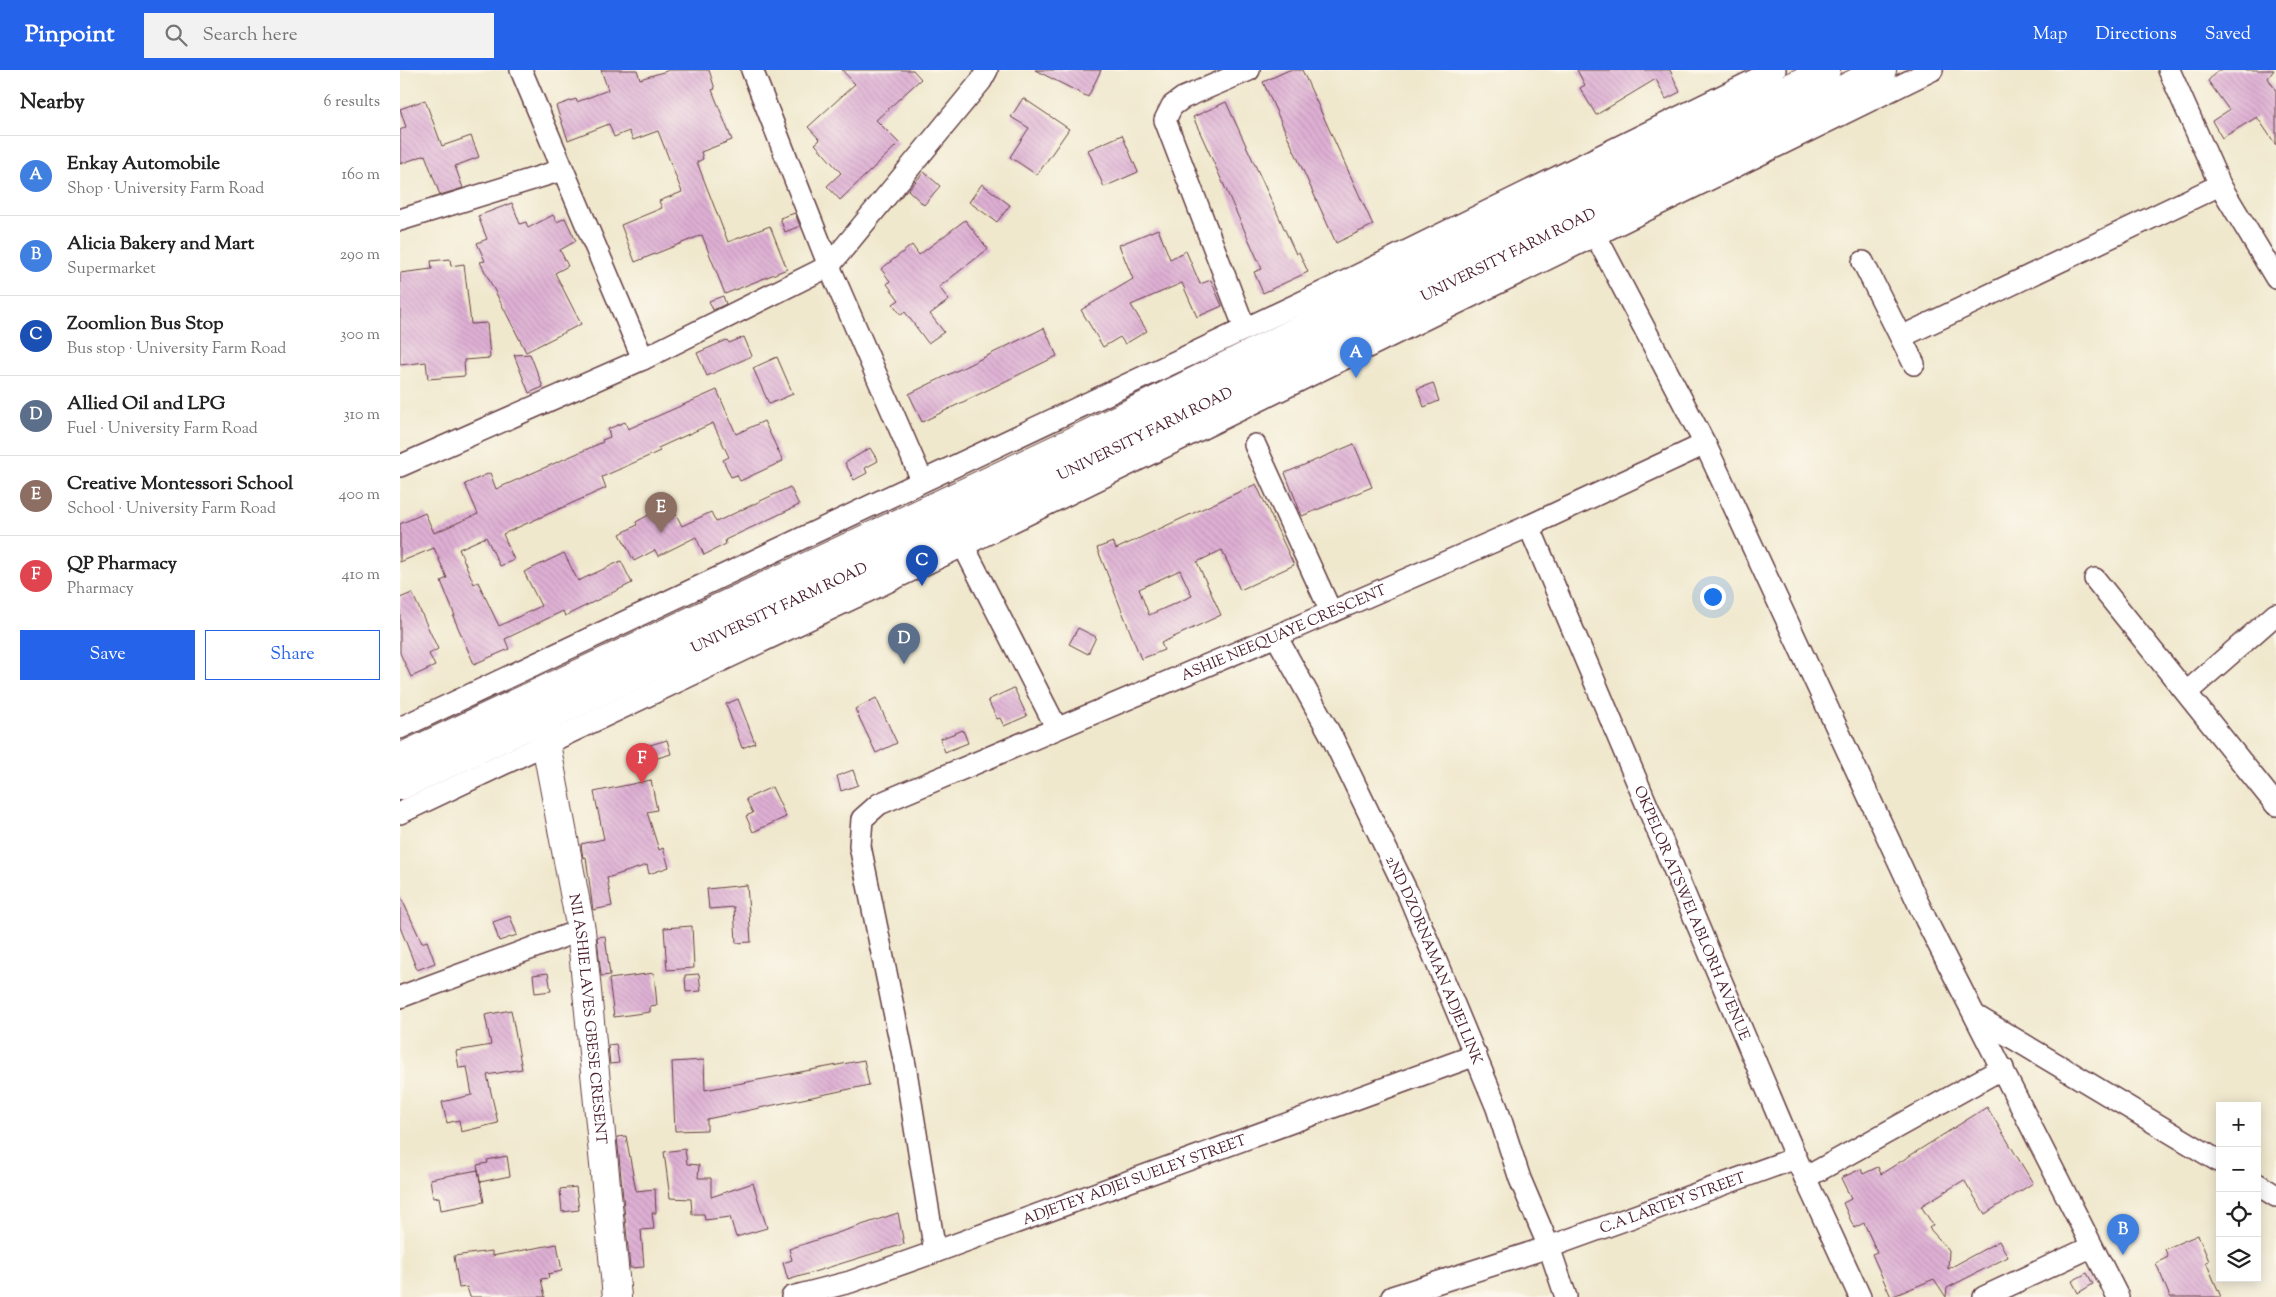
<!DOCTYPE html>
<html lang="en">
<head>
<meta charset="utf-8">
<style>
  :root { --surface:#fff; --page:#f2f2f2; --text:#222; --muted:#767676; --line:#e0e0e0; --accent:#2563eb }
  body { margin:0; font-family:"Sorts Mill Goudy",serif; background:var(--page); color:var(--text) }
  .controls { position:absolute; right:15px; bottom:15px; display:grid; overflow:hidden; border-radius:0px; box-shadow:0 2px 12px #0003 }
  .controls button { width:45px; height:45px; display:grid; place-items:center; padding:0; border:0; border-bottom:1px solid var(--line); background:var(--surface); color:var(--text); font:25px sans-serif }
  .you { position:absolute; left:1312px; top:526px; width:18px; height:18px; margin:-12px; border:4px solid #fff; border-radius:50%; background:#1a73e8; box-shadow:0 0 0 8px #1a73e833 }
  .badge { display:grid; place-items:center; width:32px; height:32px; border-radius:50%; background:var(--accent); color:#fff; font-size:16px; font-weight:700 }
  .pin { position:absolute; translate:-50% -41px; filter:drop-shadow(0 1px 2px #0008) }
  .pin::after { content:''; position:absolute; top:26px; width:18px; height:15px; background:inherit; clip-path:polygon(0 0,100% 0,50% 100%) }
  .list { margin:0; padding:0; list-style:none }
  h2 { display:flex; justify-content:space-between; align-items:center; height:65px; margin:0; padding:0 20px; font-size:21px }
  h2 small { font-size:16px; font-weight:400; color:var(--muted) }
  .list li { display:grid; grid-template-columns:32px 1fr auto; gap:15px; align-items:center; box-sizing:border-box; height:80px; padding:0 20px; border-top:1px solid var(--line) }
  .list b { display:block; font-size:19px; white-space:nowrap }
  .list p { margin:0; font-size:16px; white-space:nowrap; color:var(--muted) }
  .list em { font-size:16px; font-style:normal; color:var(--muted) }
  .actions { display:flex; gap:10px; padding:15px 20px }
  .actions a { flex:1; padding:11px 0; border:1px solid var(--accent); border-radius:0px; text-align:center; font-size:18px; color:var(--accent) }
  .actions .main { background:var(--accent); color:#fff }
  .icon { flex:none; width:28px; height:28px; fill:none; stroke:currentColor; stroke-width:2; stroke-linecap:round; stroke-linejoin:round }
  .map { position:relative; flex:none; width:1876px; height:1227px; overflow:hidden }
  header { display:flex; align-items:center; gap:30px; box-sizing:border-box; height:70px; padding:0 25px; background:var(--accent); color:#fff }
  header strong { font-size:24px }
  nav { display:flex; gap:28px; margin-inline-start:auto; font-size:18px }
  .search { width:350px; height:45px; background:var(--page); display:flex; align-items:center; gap:12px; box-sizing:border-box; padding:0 18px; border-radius:0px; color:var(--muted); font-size:19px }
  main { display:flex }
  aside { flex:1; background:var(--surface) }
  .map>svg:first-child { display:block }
  .building { fill:url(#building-back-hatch); fill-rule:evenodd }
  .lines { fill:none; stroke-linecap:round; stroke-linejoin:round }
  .street-casing { stroke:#633d43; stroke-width:24 }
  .secondary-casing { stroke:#633d43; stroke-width:30 }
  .street { stroke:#fff; stroke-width:21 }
  .secondary { stroke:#fff; stroke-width:28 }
  .labels { text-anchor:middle; stroke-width:4.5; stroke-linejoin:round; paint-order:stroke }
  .street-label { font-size:15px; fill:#4a1f2b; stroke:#fbf7ec }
</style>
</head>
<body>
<header>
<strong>Pinpoint</strong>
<div class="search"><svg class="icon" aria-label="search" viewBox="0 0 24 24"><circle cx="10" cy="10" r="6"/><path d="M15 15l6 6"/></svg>Search here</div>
<nav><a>Map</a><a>Directions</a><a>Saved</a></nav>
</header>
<main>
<aside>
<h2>Nearby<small>6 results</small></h2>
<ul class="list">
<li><span class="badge" style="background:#3f7fe0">A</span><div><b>Enkay Automobile</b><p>Shop · University Farm Road</p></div><em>160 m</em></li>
<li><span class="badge" style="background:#3f7fe0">B</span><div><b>Alicia Bakery and Mart</b><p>Supermarket</p></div><em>290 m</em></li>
<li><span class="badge" style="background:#1a4fb4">C</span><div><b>Zoomlion Bus Stop</b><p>Bus stop · University Farm Road</p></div><em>300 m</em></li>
<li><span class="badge" style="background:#5c6f8a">D</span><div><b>Allied Oil and LPG</b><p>Fuel · University Farm Road</p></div><em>310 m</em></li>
<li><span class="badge" style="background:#8d6e63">E</span><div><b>Creative Montessori School</b><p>School · University Farm Road</p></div><em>400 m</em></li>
<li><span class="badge" style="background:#e0444e">F</span><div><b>QP Pharmacy</b><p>Pharmacy</p></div><em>410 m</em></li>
</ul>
<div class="actions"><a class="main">Save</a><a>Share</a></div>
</aside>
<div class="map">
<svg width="1876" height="1227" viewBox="0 0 1876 1227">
  <defs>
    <pattern id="building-back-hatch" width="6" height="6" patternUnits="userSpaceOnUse" patternTransform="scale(1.25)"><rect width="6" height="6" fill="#deb0d4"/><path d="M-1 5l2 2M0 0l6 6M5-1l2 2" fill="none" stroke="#c097b6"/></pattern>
  </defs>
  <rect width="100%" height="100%" fill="#fbf7ec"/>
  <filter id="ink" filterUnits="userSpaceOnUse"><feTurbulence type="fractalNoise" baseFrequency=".02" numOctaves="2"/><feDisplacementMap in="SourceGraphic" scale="10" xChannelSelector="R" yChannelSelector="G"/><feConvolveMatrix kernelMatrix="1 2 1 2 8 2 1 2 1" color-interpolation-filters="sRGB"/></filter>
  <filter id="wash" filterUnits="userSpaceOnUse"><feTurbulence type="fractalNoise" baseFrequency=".0096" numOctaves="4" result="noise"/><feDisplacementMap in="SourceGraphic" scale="20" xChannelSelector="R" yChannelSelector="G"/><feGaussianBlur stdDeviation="1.12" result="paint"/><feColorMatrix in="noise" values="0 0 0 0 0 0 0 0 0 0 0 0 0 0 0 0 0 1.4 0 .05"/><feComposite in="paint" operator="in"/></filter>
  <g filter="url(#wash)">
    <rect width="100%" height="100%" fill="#f0e8cd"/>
    <g id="blocks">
      <path class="building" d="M201 0H237L240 9 270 0H309L315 19 312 20 332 70 301 82 303 89 297 92 328 172 370 156 387 199 325 224 302 165 235 192 221 155 262 138 259 131 282 122 258 61 233 70 229 61 214 67 209 54 168 70 156 36 176 29 177 32 208 20Z
        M442 0H513L521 9 476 50 499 73 440 130 427 116 441 103 415 74 420 70 408 57 455 14Z
        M635 0H701L688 27Z
        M889 0H902L973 155 936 173 863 12Z
        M1177 0H1270L1280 22 1266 29 1256 9 1196 45 1180 18 1185 15Z
        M1818 0H1874L1868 8 1876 21V75L1857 47 1822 68 1812 51 1829 40 1808 11Z
        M623 28 669 59 637 105 610 87 629 58 611 47Z
        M25 30 42 76 71 66 79 87 55 96 63 118 40 125 25 85 0 94V60L6 57 0 39Z
        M826 32 896 184 899 182 908 202 863 223 854 202 862 199 793 47Z
        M722 65 738 102 704 117 688 80Z
        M524 102 540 116 524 135 508 120Z
        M582 114 610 135 597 152 569 132Z
        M112 133 120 154 126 152 128 158 153 145 157 152 165 148 176 171 160 180 168 196 155 203 181 254 126 282 80 192 85 191 77 173 87 169 78 146Z
        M395 143 400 156 385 162 380 148Z
        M565 150 588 179 539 217 549 230 530 244 544 262 528 273 505 242 501 245 493 234 499 230 487 214 490 211 481 199 512 175 519 185Z
        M758 159 770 189 786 181 800 214 811 210 822 236 797 247 782 213 731 235 747 261 725 274 720 267 703 277 681 240 733 209 719 175Z
        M50 189 51 196 64 194 71 254 87 253 90 288 64 290 65 306 28 309 26 292 0 295V203L32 199 31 191Z
        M323 226 326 234 313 240 309 231Z
        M644 258 657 286 522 352 509 324Z
        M344 267 352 286 307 306 297 283 327 270 329 273Z
        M130 284 143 317 129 323 114 285Z
        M377 287 393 324 369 334 353 298Z
        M1033 313 1039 331 1024 337 1017 319Z
        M317 320 336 364 364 351 383 391 340 411 337 405 331 407 323 390 329 387 313 353 258 378 260 381 202 407 206 418 103 464 114 490 100 496 86 467 59 479 74 514 78 512 99 556 141 536 124 502 164 483 178 511 221 491 232 513 165 546 163 541 105 569 109 579 74 594 53 546H55L41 511 47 508 34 478 0 492V454L25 443 34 463 78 444 65 414 90 403 96 419 203 372 202 370 210 367 208 359 225 352 228 359Z
        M954 374 972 417 902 446 885 403Z
        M470 378 478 391 465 398 467 403 454 410 445 393Z
        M856 414 894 495 840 520 822 480 797 492 821 545 761 573 764 580 741 589 697 478 713 472 716 479ZM780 500 792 526 749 545 739 519Z
        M390 417 399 435 325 470 326 474 304 485 296 467 258 486 255 480 234 491 220 464 237 455 236 452 270 433 282 456 311 442 316 452Z
        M12 523 38 579 29 584 35 596 11 607 0 583V528Z
        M678 558 696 567 688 584 669 574Z
        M614 618 627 646 604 656 600 648 597 649 588 630Z
        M476 628 497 673 476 683 455 639Z
        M338 629 355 673 342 678 326 634Z
        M563 660 568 673 545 682 540 669Z
        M267 670 271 684 244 692 240 678Z
        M453 700 458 715 441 721 437 706Z
        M251 710 257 740 247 742 259 780 263 778 269 797 249 804 247 795 207 808 212 836 193 840 186 787 183 788 181 774 204 769 194 722Z
        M372 717 386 747 353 762 346 746 353 743 346 729Z
        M347 815 351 872 336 873 334 837 309 839 307 819Z
        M0 825 22 873 27 871 35 893 17 900 0 857Z
        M110 846 117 865 99 871 93 852Z
        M292 856 294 898 267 900 264 858Z
        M205 866 210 905 201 906 197 867Z
        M148 903 151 921 135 923 133 905Z
        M254 903 257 935 250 936V942L214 947 209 909Z
        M299 904 301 921 286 922 285 905Z
        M111 940 122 999 87 1005 98 1053 61 1062 59 1050 47 1053 42 1032 72 1025 67 997 59 998 56 981 91 975 85 945Z
        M216 974 219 993 210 994 208 975Z
        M304 990 305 1020 464 990 469 1015 307 1049V1060L275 1061 272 992Z
        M1587 1037 1633 1113 1585 1144 1564 1110 1521 1136 1533 1155 1529 1158 1549 1180 1548 1199 1599 1171 1608 1187 1547 1218 1546 1227 1534 1209 1491 1227 1472 1184 1477 1182 1464 1153 1454 1158 1443 1133 1451 1129 1441 1108 1461 1099 1463 1104 1478 1097 1481 1104Z
        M226 1066 236 1121 255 1119 256 1143H252L254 1159 241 1160 244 1197 230 1198 217 1067Z
        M285 1079 287 1094 299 1095 298 1108H311V1127L353 1113 367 1158 336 1167 330 1147 305 1150 304 1144H292L291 1129 270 1128 264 1082Z
        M107 1086 110 1106 80 1112 77 1095 88 1093 87 1090Z
        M78 1100 84 1132 41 1140 39 1127 33 1128 30 1109Z
        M176 1117 179 1140 162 1142 160 1119Z
        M498 1143 504 1174 388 1210 383 1193 392 1190 389 1179Z
        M1798 1165 1809 1191 1806 1192 1821 1227H1770L1756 1193 1768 1187 1765 1179Z
        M157 1174 162 1201 148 1204 149 1208 141 1209 145 1227H70L67 1217 59 1218 54 1186 92 1181V1186Z
        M1687 1203 1693 1214 1678 1223 1672 1211Z"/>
    </g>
  </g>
  <g filter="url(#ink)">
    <use href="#blocks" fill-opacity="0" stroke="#633d43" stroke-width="1"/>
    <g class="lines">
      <defs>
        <g id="street">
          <path d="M121 0 243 289"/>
          <path d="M352 0 429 196 522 410"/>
          <path d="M1769 0 1820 115 1876 208"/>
          <path d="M0 150 162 100"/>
          <path d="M1195 164 1305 374 1526 850 1718 1227"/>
          <path d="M1463 192 1514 294"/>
          <path d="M845 259 765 50 772 36 783 28 849 0"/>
          <path d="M1501 267 1820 115"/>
          <path d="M855 375 931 542"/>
          <path d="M0 396 243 289 429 196 581 11 587 0"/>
          <path id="s1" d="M1129 456 1396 1088 1460 1227"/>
          <path d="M563 475 656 657"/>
          <path d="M1695 509 1876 735"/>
          <path id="s2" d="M876 566 933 669 1009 826 1097 1038 1120 1109 1149 1177 1166 1227"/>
          <path d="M1787 622 1876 544"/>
          <path d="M0 658 936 216 1375 0"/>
          <path d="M0 743 542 486 1532 0"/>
          <path d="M0 927 181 860"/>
          <path d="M1576 946 1820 1092"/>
          <path d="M1405 1108 1603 998"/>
          <path d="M1857 1114 1876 1126"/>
          <path id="s3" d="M535 1182 505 995 460 776 462 749 479 734 876 566 1129 456 1305 374"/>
          <path id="s4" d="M392 1227 450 1212 535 1182 1076 985"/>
          <path id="s5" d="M992 1227 1149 1177 1396 1088"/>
          <path d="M1584 1227 1691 1177"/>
        </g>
        <g id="secondary">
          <path id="s6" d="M135 633 146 674 181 860 217 1227"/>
          <path d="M0 688 676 370 1426 0"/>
          <path id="s7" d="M0 716 687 392 1482 0"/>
        </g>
      </defs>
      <use href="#street" class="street-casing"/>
      <use href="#secondary" class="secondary-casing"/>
      <use href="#street" class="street"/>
      <use href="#secondary" class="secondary"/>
    </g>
  </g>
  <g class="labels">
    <g class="street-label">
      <text dy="5" stroke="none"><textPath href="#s7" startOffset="1229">UNIVERSITY FARM ROAD</textPath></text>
      <text dy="5" stroke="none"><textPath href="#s7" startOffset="824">UNIVERSITY FARM ROAD</textPath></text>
      <text dy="5" stroke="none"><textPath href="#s7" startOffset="419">UNIVERSITY FARM ROAD</textPath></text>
      <text dy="5" stroke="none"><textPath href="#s3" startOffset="902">ASHIE NEEQUAYE CRESCENT</textPath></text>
      <text dy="5" stroke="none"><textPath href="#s1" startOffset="420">OKPELOR ATSWEI ABLORH AVENUE</textPath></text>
      <text dy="5" stroke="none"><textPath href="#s2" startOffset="361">2ND DZORNAMAN ADJEI LINK</textPath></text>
      <text dy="5" stroke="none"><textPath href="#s6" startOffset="321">NII ASHIE LAVES GBESE CRESENT</textPath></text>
      <text dy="5" stroke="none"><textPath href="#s4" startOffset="362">ADJETEY ADJEI SUELEY STREET</textPath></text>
      <text dy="5" stroke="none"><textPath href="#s5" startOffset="296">C.A LARTEY STREET</textPath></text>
    </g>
  </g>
</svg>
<div class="controls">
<button>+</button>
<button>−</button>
<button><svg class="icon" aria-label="locate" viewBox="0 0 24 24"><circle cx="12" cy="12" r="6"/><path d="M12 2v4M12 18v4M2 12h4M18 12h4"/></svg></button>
<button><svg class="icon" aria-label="layers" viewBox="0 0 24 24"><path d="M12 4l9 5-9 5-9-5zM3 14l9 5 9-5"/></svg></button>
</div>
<div class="you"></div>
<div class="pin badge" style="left:956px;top:308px;background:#3f7fe0">A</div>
<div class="pin badge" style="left:1723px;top:1185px;background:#3f7fe0">B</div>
<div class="pin badge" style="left:522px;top:516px;background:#1a4fb4">C</div>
<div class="pin badge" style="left:504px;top:594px;background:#5c6f8a">D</div>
<div class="pin badge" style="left:261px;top:463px;background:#8d6e63">E</div>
<div class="pin badge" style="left:242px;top:714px;background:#e0444e">F</div>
</div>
</main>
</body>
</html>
